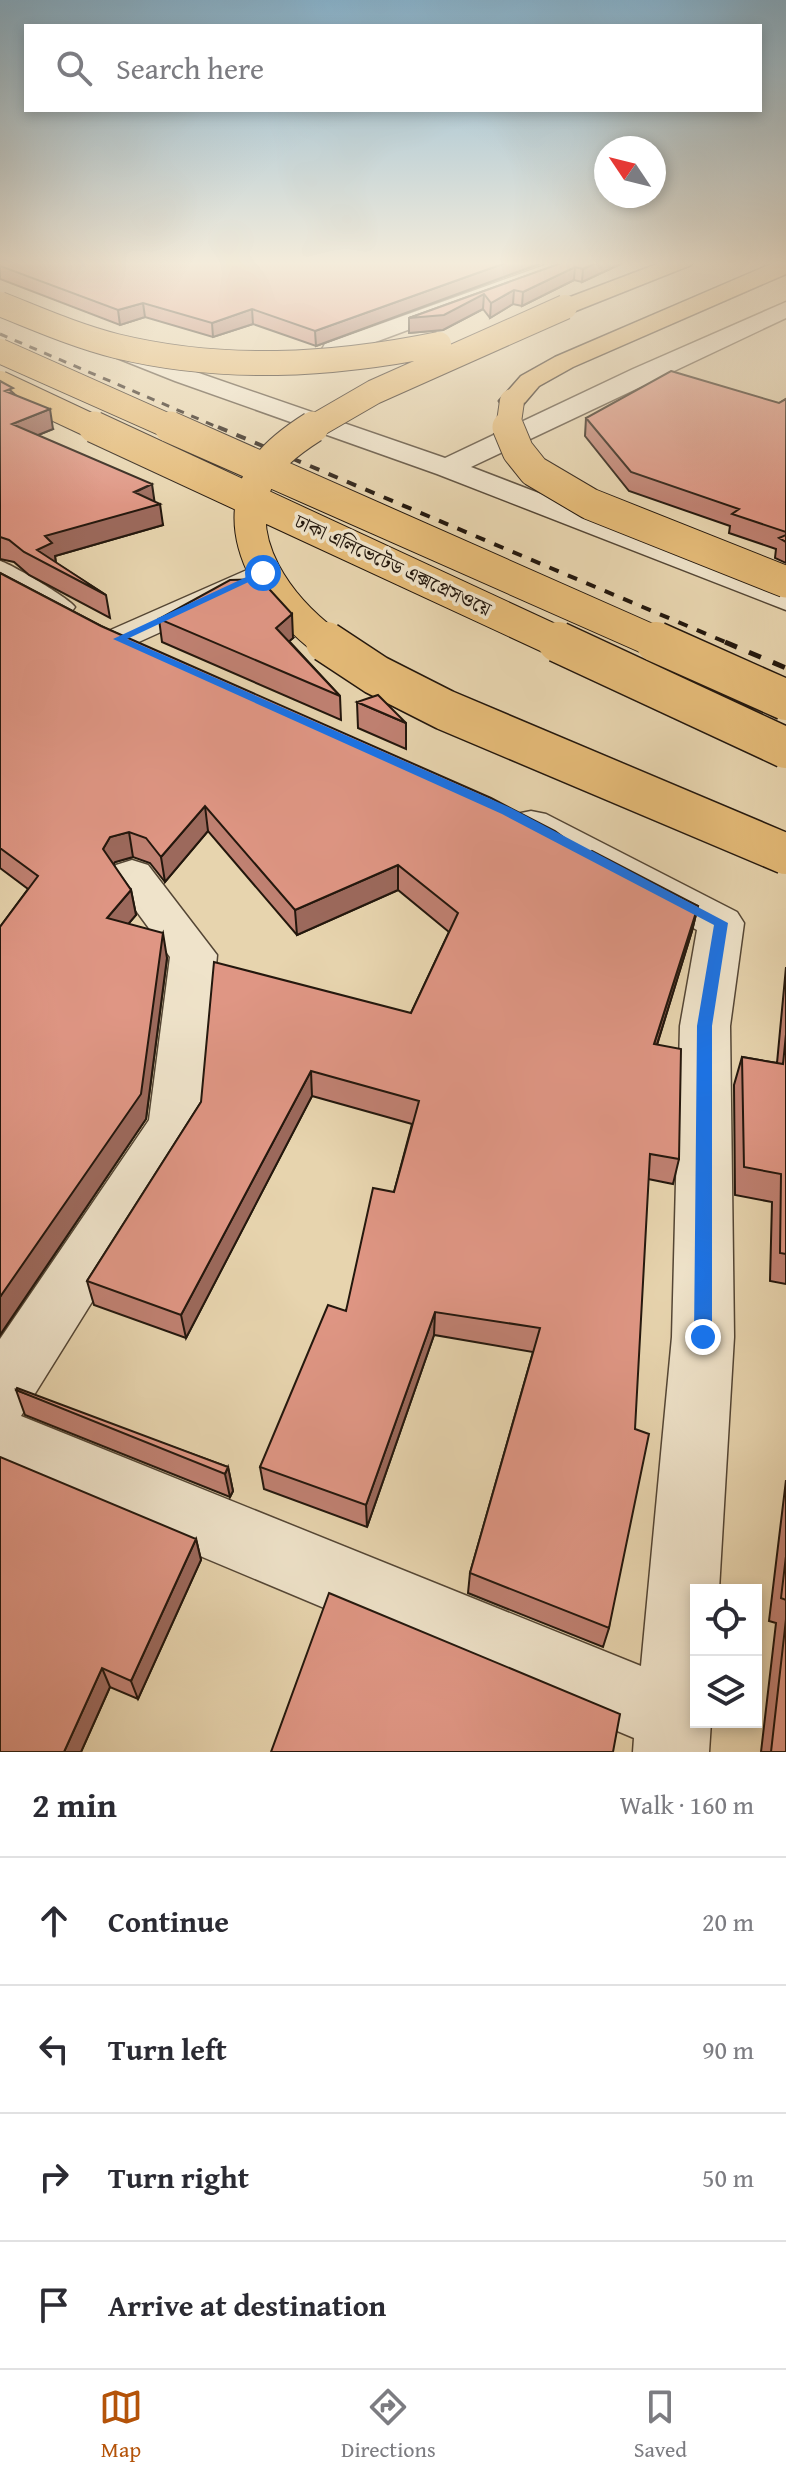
<!DOCTYPE html>
<html lang="en">
<head>
<meta charset="utf-8">
<style>
  :root { --surface:#fff; --page:#f7f7f7; --text:#2b2b33; --muted:#7c7c81; --line:#e1e1e2; --accent:#b45309 }
  body { margin:0; font-family:"Gentium Book Plus","Noto Serif Bengali",serif; background:var(--page); color:var(--text) }
  .controls { position:absolute; right:24px; bottom:24px; display:grid; overflow:hidden; border-radius:0px; box-shadow:0 4px 12px #0003 }
  .controls button { width:72px; height:72px; display:grid; place-items:center; padding:0; border:0; border-bottom:2px solid var(--line); background:var(--surface); color:var(--text); font:40px sans-serif }
  .compass { position:absolute; left:594px; top:136px; width:72px; height:72px; border-radius:50%; background:var(--surface); box-shadow:0 4px 12px #0003; rotate:305deg }
  .stop { position:absolute; width:24px; height:24px; margin:-18px; border:6px solid #1a73e8; border-radius:50%; background:#fff }
  .stop.end { background:#1a73e8; border-color:#fff; box-shadow:0 2px 8px #0008 }
  .list { margin:0; padding:0; list-style:none }
  h2 { display:flex; justify-content:space-between; align-items:center; height:104px; margin:0; padding:0 32px; font-size:34px }
  h2 small { font-size:26px; font-weight:400; color:var(--muted) }
  .list li { display:grid; grid-template-columns:52px 1fr auto; gap:24px; align-items:center; box-sizing:border-box; height:128px; padding:0 32px; border-top:2px solid var(--line) }
  .list b { display:block; font-size:30px; white-space:nowrap }
  .list em { font-size:26px; font-style:normal; color:var(--muted) }
  .icon { flex:none; width:44px; height:44px; fill:none; stroke:currentColor; stroke-width:2; stroke-linecap:round; stroke-linejoin:round }
  .map { position:relative; flex:none; width:786px; height:1752px; overflow:hidden }
  .search { position:absolute; background:var(--surface); box-shadow:0 4px 12px #0003; left:24px; right:24px; top:24px; height:88px; display:flex; align-items:center; gap:20px; box-sizing:border-box; padding:0 28px; border-radius:0px; color:var(--muted); font-size:30px }
  .sheet { height:616px; background:var(--surface) }
  nav { display:flex; justify-content:space-around; align-items:center; box-sizing:border-box; height:112px; border-top:2px solid var(--line); background:var(--surface); font-size:22px; color:var(--muted) }
  nav a { display:grid; justify-items:center; gap:4px }
  nav .on { color:var(--accent) }
  .map>svg:first-child { display:block }
  .lines { fill:none; stroke-linecap:round; stroke-linejoin:round }
  .street-casing { stroke:#544635; stroke-width:3 }
  .highway-casing { stroke:#23170d; stroke-width:3 }
  .street { fill:#efe3ca; fill-rule:evenodd }
  .highway { fill:#e4ba77; fill-rule:evenodd }
  .tram { stroke:#23170d; stroke-width:2 }
  .rail-far2 { stroke:#23170d; stroke-width:3; stroke-dasharray:8 8; stroke-linecap:butt }
  .rail-far1 { stroke:#23170d; stroke-width:4; stroke-dasharray:10 10; stroke-linecap:butt }
  .rail { stroke:#23170d; stroke-width:5; stroke-dasharray:13 13; stroke-linecap:butt }
  .highway-bridge-far2-casing { stroke:#23170d; stroke-width:26; stroke-linecap:butt }
  .highway-bridge-far1-casing { stroke:#23170d; stroke-width:33; stroke-linecap:butt }
  .highway-bridge-casing { stroke:#23170d; stroke-width:43; stroke-linecap:butt }
  .highway-bridge-far2 { stroke:#e4ba77; stroke-width:24 }
  .highway-bridge-far1 { stroke:#e4ba77; stroke-width:31 }
  .highway-bridge { stroke:#e4ba77; stroke-width:40 }
  .wall { fill:#c08172; stroke:#23170d; stroke-width:2 }
  .shaded-wall { fill:#9c695c; stroke:#23170d; stroke-width:2 }
  .building { fill:#df9684; stroke:#23170d; stroke-width:2 }
  .route { fill:#1a73e8 }
  .labels { text-anchor:middle; stroke-width:7; stroke-linejoin:round; paint-order:stroke }
  .far-street-label { font-size:20px; fill:#23170d; stroke:#efe3ca }
</style>
</head>
<body>
<div class="map">
<svg width="786" height="1752" viewBox="0 0 786 1752">
  <rect width="100%" height="100%" fill="#e7d4ae"/>
  <filter id="stains"><feTurbulence type="fractalNoise" baseFrequency=".0025" numOctaves="4"/><feColorMatrix values="0 0 0 0 .2 0 0 0 0 .09 0 0 0 0 .02 0 0 0 .5 -.17"/></filter>
  <radialGradient id="worn" r=".72"><stop offset=".6" stop-color="#630" stop-opacity="0"/><stop offset="1" stop-color="#630" stop-opacity=".3"/></radialGradient>
  <g class="lines">
    <defs>
      <path id="street" d="M556 261H586L583 265 343 354H325L322 349 325 344Z
        M786 302V318L471 467 786 588V610L437 474 175 381 97 350 94 345 97 340H115L193 371 445 458 633 369Z
        M0 561C11 564 69 598 75 607L70 614C46 620 24 602 3 591L0 588Z
        M263 563 275 566 279 573 275 580 130 646 118 650 106 646 100 639 106 632Z
        M531 811 546 814 737 912 744 923 730 1026 734 1337 719 1590H696V1722H711L709 1752H633L634 1738 0 1472V1339L149 1120 170 957 110 875 116 865 132 860 148 865 217 955 202 1125 21 1416 641 1666 672 1337 680 1026 697 930 516 834 510 824 516 814Z"/>
      <path id="highway" d="M665 261H694L691 265 573 312H557L554 307 557 302Z
        M778 261H786V274L573 367 539 386 521 407H503L499 401 521 376 555 357Z"/>
    </defs>
    <use href="#street" class="street-casing"/>
    <use href="#highway" class="highway-casing"/>
    <use href="#street" class="street"/>
    <use href="#highway" class="highway"/>
    <path class="tram" d="M0 354 786 701"/>
    <path class="rail-far2" d="M0 334 222 429"/>
    <path class="rail-far1" d="M218 427 730 644"/>
    <path class="rail" d="M725 642 786 668"/>
    <defs>
      <path id="highway-bridge-far2" d="M0 304C38 319 76 336 116 346 223 372 331 366 439 344
        M0 351 175 429
        M0 383 98 429
        M310 429 374 392 565 307
        M508 429 512 401"/>
      <path id="highway-bridge-far1" d="M94 427 562 644
        M170 427 660 644
        M313 427C294 439 269 457 259 478 229 543 281 608 329 644
        M508 427 518 451 534 471 590 504 786 582"/>
      <path id="highway-bridge" d="M326 642 376 675 445 710 786 854
        M558 642 786 748
        M656 642 786 700"/>
    </defs>
    <use href="#highway-bridge-far2" class="highway-bridge-far2-casing"/>
    <use href="#highway-bridge-far1" class="highway-bridge-far1-casing"/>
    <use href="#highway-bridge" class="highway-bridge-casing"/>
    <use href="#highway-bridge-far2" class="highway-bridge-far2"/>
    <use href="#highway-bridge-far1" class="highway-bridge-far1"/>
    <use href="#highway-bridge" class="highway-bridge"/>
  </g>
  <path class="wall" d="M0 261H547L316 346 253 324 213 337 145 317 120 325 0 279Z
    M567 261H627L582 282 574 280 522 306 513 304 490 318 483 309 443 330 409 333V318Z
    M0 381 53 429 38 435 154 501 163 525 55 556 56 563 106 595 110 618 29 575 14 562 0 559Z
    M786 399V563L775 558 776 549 729 533 730 526 629 491 585 436 586 418 779 403Z
    M0 573 101 626 698 906 692 931 657 1045 679 1159 673 1184 648 1179 609 1628 603 1647 468 1593 470 1573 533 1352 434 1335 367 1527 264 1489 260 1467 346 1311 394 1192 412 1124 312 1096 186 1338 94 1305 87 1281 201 1102 411 1013 449 932 398 890 297 935 208 831 165 882 150 863 133 857 115 862 113 865 131 890 136 915 128 924 167 958 146 1119 0 1335V927L28 889 0 868Z
    M159 619 293 638 289 641 340 696 341 720 162 642Z
    M357 702 406 723V749L358 728Z
    M786 967V1284L770 1281 772 1202 735 1195 734 1085 742 1057 777 1063Z
    M16 1390 228 1467 233 1491 230 1497 25 1415Z
    M786 1480V1752H761L776 1623 769 1621Z
    M196 1539 201 1560 138 1699 110 1687 81 1752H0Z"/>
  <path class="shaded-wall" d="M511 261H547L316 346 315 331Z
    M600 261H627L582 282 583 269Z
    M575 267 574 280 522 306 523 292Z
    M514 290 513 304 490 318 491 303Z
    M484 294 483 309 443 330 409 333V318Z
    M143 303 145 317 120 325 118 310Z
    M252 309 253 324 213 337 212 323Z
    M50 409 53 429 16 444 12 424Z
    M152 484 155 505 160 504 163 525 55 556 56 565 37 550 45 536Z
    M292 614 293 638 278 651 276 628Z
    M205 806 208 831 165 882 161 857Z
    M129 832 133 857 115 862 107 873 103 849 110 837Z
    M398 865V890L297 935 295 910Z
    M131 890 136 915 112 943 107 918Z
    M698 906 692 931 649 1070 654 1044Z
    M163 933 167 958 146 1119 0 1335V1297Z
    M311 1071 312 1096 186 1338 181 1315Z
    M435 1312 434 1335 367 1527 366 1505Z
    M228 1467 233 1491 230 1497 225 1474Z
    M196 1539 201 1560 138 1699 131 1681Z
    M102 1668 110 1687 81 1752H64Z"/>
  <path class="building" d="M0 261H511L315 331 252 309 212 323 143 303 118 310 0 266Z
    M567 261H600L583 269 575 267 523 292 514 290 491 303 484 294 444 315 409 318Z
    M671 371 779 403 786 399V532L732 514 739 509 631 472 586 418Z
    M0 381 13 388 5 391 50 409 12 424 152 484 134 492 160 504 45 536 52 543 37 550 106 595 24 552 9 540 0 537Z
    M786 535V542L779 538Z
    M0 573 101 626 491 798 555 831 588 855 592 851 698 906 654 1044 681 1049 679 1159 650 1154 635 1429 649 1434 609 1628 470 1573 540 1328 435 1312 366 1505 260 1467 328 1305 346 1311 373 1188 394 1192 419 1101 311 1071 181 1315 87 1281 201 1102 214 962 411 1013 458 913 398 865 295 910 205 806 161 857 146 838 129 832 110 837 103 849 131 890 107 918 163 933 141 1094 0 1297V927L38 876 0 848Z
    M260 579 292 614 276 628 340 696 159 619 230 580Z
    M378 695 406 723 357 702Z
    M786 1034V1254L780 1253 781 1174 744 1167 742 1057 783 1064Z
    M17 1388 228 1467 225 1474 16 1390Z
    M0 1457 196 1539 131 1681 102 1668 64 1752H0Z
    M786 1556V1600L781 1598Z
    M329 1593 620 1714 613 1752H271Z
    M786 1619V1752H771Z"/>
  <linearGradient id="sky" x2="0" y2="1"><stop stop-color="#87b5d1"/><stop offset="0.52" stop-color="#f4ecdb"/><stop offset="1" stop-color="#f4ecdb" stop-opacity="0"/></linearGradient>
  <rect width="786" height="506" fill="url(#sky)"/>
  <path class="route" d="M259 571 268 573 127 639 511 808 728 923 712 1026V1337L710 1343 703 1346 697 1343 694 1337 697 1026 714 925 502 814 113 639Z"/>
  <g class="labels">
    <g class="far-street-label">
      <text transform="translate(393 565) rotate(25)" y="7">ঢাকা এলিভেটেড এক্সপ্রেসওয়ে</text>
    </g>
  </g>
  <rect width="100%" height="100%" filter="url(#stains)"/>
  <rect width="100%" height="100%" fill="url(#worn)"/>
</svg>
<div class="controls">
<button><svg class="icon" aria-label="locate" viewBox="0 0 24 24"><circle cx="12" cy="12" r="6"/><path d="M12 2v4M12 18v4M2 12h4M18 12h4"/></svg></button>
<button><svg class="icon" aria-label="layers" viewBox="0 0 24 24"><path d="M12 4l9 5-9 5-9-5zM3 14l9 5 9-5"/></svg></button>
</div>
<svg class="compass" viewBox="-18 -18 36 36"><path d="M0-13l5 13h-10z" fill="#e53935"/><path d="M0 13l5-13h-10z" fill="#7c7c81"/></svg>
<div class="stop" style="left:263px;top:573px"></div>
<div class="stop end" style="left:703px;top:1337px"></div>
<div class="search"><svg class="icon" aria-label="search" viewBox="0 0 24 24"><circle cx="10" cy="10" r="6"/><path d="M15 15l6 6"/></svg>Search here</div>
</div>
<section class="sheet">
<h2>2 min<small>Walk · 160 m</small></h2>
<ul class="list">
<li><svg class="icon" aria-label="ahead" viewBox="0 0 24 24"><path d="M12 20V5M6 11l6-6 6 6"/></svg><div><b>Continue</b></div><em>20 m</em></li>
<li><svg class="icon" aria-label="left" viewBox="0 0 24 24"><path d="M17 20v-9H6M10 6l-5 5 5 5"/></svg><div><b>Turn left</b></div><em>90 m</em></li>
<li><svg class="icon" aria-label="right" viewBox="0 0 24 24"><path d="M7 20v-9h11M14 6l5 5-5 5"/></svg><div><b>Turn right</b></div><em>50 m</em></li>
<li><svg class="icon" aria-label="arrive" viewBox="0 0 24 24"><path d="M6 21V4h12l-3 4 3 4H6"/></svg><div><b>Arrive at destination</b></div></li>
</ul>
</section>
<nav>
<a class="on"><svg class="icon" aria-label="map" viewBox="0 0 24 24"><path d="M3 6l6-2 6 2 6-2v14l-6 2-6-2-6 2zM9 4v14M15 6v14"/></svg>Map</a>
<a><svg class="icon" aria-label="directions" viewBox="0 0 24 24"><path d="M12 3l9 9-9 9-9-9zM9 14v-3h6M13 9l2 2-2 2"/></svg>Directions</a>
<a><svg class="icon" aria-label="saved" viewBox="0 0 24 24"><path d="M7 4h10v16l-5-4-5 4z"/></svg>Saved</a>
</nav>
</body>
</html>
